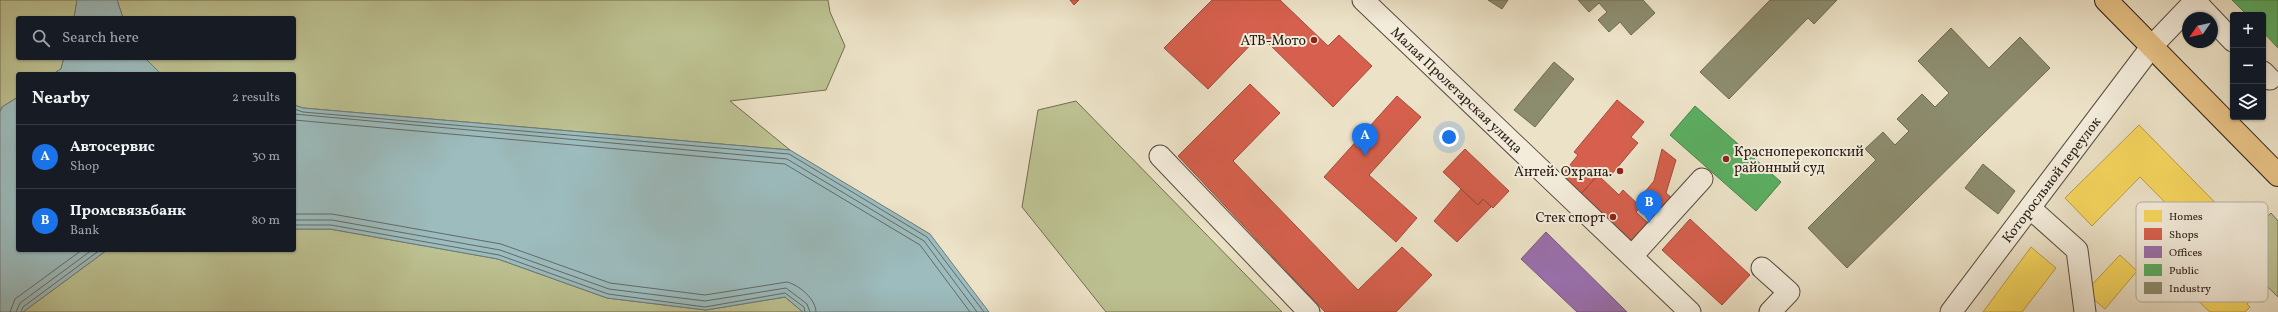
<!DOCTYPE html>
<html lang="en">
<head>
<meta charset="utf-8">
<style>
  :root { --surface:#171b24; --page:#20242c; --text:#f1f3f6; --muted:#9ea1a6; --line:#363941; --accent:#1a73e8 }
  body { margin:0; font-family:Vollkorn,serif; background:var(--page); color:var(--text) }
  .controls { position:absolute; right:12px; top:12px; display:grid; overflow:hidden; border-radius:4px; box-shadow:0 1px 3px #0004 }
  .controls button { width:36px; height:36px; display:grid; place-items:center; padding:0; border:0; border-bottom:1px solid var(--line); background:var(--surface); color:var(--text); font:20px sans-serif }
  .compass { position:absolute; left:2182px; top:12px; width:36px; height:36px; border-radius:50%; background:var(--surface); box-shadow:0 1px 3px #0004; rotate:236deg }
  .you { position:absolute; left:1449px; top:137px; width:14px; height:14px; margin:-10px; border:3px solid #fff; border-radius:50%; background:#1a73e8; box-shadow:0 0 0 6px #1a73e833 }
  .badge { display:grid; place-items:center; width:26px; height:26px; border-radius:50%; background:var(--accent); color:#fff; font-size:13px; font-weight:700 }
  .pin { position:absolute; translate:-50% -33px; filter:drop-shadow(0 1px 2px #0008) }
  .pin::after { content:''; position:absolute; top:21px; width:14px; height:12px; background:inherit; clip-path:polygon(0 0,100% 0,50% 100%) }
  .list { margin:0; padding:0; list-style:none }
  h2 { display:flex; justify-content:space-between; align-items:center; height:52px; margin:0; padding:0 16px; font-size:17px }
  h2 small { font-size:13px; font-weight:400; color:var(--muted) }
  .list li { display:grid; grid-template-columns:26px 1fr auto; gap:12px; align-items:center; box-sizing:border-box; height:64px; padding:0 16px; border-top:1px solid var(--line) }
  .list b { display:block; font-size:15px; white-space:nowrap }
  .list p { margin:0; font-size:13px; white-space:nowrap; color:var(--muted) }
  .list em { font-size:13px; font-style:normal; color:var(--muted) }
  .icon { flex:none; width:22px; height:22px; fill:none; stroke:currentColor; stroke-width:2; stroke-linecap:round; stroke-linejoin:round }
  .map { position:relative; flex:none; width:2278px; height:312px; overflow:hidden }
  .search { position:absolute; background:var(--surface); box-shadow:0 1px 3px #0004; left:16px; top:16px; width:280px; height:44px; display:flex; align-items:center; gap:10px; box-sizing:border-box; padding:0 14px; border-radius:4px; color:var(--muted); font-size:15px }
  .panel { position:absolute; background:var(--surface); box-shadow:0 1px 3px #0004; left:16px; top:72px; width:280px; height:180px; border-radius:4px }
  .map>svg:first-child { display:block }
  .green { fill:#bdc292; stroke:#726e52 }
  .water { fill:#9cbcbe; stroke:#6d7b7a }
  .homes { fill:#f6d55c; stroke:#b89d46 }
  .shops { fill:#d6604d; stroke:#a24b3c }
  .offices { fill:#9970ab; stroke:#77567d }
  .public { fill:#5aae61; stroke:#4b824a }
  .industry { fill:#8c8c6e; stroke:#6e6a53 }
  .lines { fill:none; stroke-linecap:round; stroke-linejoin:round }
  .shore { stroke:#626b68; stroke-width:1 }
  .minor-casing { stroke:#584c40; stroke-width:23 }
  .major-casing { stroke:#271a13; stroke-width:24 }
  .minor { stroke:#f3ecdb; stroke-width:21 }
  .major { stroke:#e6c184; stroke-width:22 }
  .poi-dot { fill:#8f2418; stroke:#f3ecdb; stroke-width:1.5 }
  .labels { text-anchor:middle; stroke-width:4; stroke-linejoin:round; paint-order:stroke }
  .poi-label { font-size:14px; fill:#271a13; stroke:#f3ecdb; text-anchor:end }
  .street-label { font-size:14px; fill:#271a13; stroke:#f3ecdb }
  .key { fill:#f3ecdb; stroke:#b6ad9f; stroke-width:1 }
  .key-label { font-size:11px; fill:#271a13 }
</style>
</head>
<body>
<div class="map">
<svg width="2278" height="312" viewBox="0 0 2278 312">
  <rect width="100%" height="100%" fill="#ece2c7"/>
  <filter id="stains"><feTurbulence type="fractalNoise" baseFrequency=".005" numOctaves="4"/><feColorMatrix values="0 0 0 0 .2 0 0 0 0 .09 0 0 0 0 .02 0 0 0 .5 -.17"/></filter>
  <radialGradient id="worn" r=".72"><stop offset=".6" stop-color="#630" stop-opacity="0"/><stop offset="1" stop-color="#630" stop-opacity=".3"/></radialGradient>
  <path class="green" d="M0 0H77L74 18H18V58H64L61 69 53 74H18V97L2 107 0 112Z
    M117 0H828L830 12 845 46 826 90 730 101 790 150 303 108 294 105V74H161L145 58H294V18H123Z
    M1076 101 1282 312H1106L1022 207 1038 110Z
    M2271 213 2278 221V297L2233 253Z
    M294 229H330L498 259 607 298 706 310 785 297 803 312H23L107 250H294Z"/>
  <path class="water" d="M77 0H117L123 18H74Z
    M64 58H145L161 74H53L61 69Z
    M18 97V250H107L23 312H0V112L2 107Z
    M294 105 303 108 790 150 930 234 989 312H803L785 297 706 310 607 298 498 259 330 229H294Z"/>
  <path class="homes" d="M2139 125 2241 229 2217 255 2140 177 2092 226 2065 198Z
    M2031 247 2056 268 2022 312H1983Z
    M2120 255 2137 271 2105 309 2085 292Z
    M2222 270 2252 298 2247 304 2250 307 2245 312H2210L2195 298Z"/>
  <path class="shops" d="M1070 0H1079L1074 5Z
    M1212 0H1280L1328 46 1339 35 1372 66 1333 107 1260 35 1208 89 1164 48Z
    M1250 84 1280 113 1233 161 1358 290 1402 247 1432 275 1396 312H1325L1178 156Z
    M1397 96 1421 117 1369 175 1417 218 1396 242 1324 177Z
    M1617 100 1644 122 1631 137 1638 143 1611 175 1603 169 1581 194 1561 176 1578 155 1574 152Z
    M1465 149 1509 191 1493 208 1483 199 1478 205 1443 172Z
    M1662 149 1676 160 1666 193 1672 198 1662 210 1643 194 1654 181Z
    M1598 175 1619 195 1623 190 1641 207 1636 212 1649 224 1633 242 1581 194Z
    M1461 189 1478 205 1483 199 1491 207 1457 242 1434 221Z
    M1690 219 1750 275 1722 305 1662 250Z"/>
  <path class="offices" d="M1546 232 1627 312H1577L1521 259Z"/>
  <path class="public" d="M2232 0H2278V48L2263 32V15H2247Z
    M1695 106 1781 182 1756 211 1670 135Z"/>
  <path class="industry" d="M1488 0H1508L1502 9Z
    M1578 0H1643L1655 13 1631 35 1620 22 1609 32 1598 20 1607 12 1599 3 1589 12Z
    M1770 0H1837L1814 24 1808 18 1729 99 1700 72Z
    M1951 28 1989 68 2020 37 2050 68 1847 268 1808 228 1876 160 1865 149 1883 132 1895 145 1909 131 1897 119 1922 94 1935 107 1949 93 1918 61Z
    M1554 62 1574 79 1535 127 1514 110Z
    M1983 164 2015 191 1998 214 1965 188Z"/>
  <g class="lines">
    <path class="shore" d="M294 109 303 112 789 154 927 237 984 312
      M294 114 787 159 924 241 977 312
      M294 120 785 164 920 245 970 312
      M294 214H332L501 244 610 283 705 295 787 282C799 285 816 299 816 312
      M294 220H332L500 250 609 289 705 301 786 288 807 304 810 312
      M294 225H331L499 255 608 294 705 307 785 293 804 307 805 312
      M10 312 15 299 82 250
      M16 312 20 303 92 250
      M21 312 23 307 100 250"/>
    <defs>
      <g id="minor">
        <path id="s1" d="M1363 0 1690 312"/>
        <path d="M2212 19 2233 41"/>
        <path d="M2263 72 2270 79"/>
        <path d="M1160 156 1309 312"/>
        <path d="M2030 208 2077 250 2085 312"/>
        <path d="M1632 256 1702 179"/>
        <path d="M1762 268 1789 292 1770 312"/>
        <path id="s2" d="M1951 312 2152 46 2195 1 2211 18"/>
      </g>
      <path id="major" d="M2106 0 2278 175"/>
    </defs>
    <use href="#minor" class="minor-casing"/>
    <use href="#major" class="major-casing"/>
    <use href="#minor" class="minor"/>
    <use href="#major" class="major"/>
  </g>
  <g class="poi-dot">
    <circle cx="1314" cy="40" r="4"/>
    <circle cx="1726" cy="159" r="4"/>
    <circle cx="1620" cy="171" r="4"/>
    <circle cx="1613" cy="217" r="4"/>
  </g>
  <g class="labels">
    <g class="poi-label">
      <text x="1306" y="45">АТВ-Мото</text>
      <text x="1734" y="156" text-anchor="start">Красноперекопский<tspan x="1734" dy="16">районный суд</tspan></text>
      <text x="1612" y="176">Антей. Охрана.</text>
      <text x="1605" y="222">Стек спорт</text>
    </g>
    <g class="street-label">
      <text dy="5" stroke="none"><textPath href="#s1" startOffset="130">Малая Пролетарская улица</textPath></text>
      <text dy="5" stroke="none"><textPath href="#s2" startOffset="166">Которосльной переулок</textPath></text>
    </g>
  </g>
  <rect x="2136" y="202" width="132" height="100" rx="6" class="key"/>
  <rect x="2144" y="210" width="18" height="12" fill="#f6d55c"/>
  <rect x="2144" y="228" width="18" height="12" fill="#d6604d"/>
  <rect x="2144" y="246" width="18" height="12" fill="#9970ab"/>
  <rect x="2144" y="264" width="18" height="12" fill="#5aae61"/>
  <rect x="2144" y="282" width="18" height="12" fill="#8c8c6e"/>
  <g class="key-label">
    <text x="2169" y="220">Homes</text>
    <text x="2169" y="238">Shops</text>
    <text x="2169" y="256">Offices</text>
    <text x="2169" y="274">Public</text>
    <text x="2169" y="292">Industry</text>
  </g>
  <rect width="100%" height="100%" filter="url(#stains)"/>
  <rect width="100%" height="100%" fill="url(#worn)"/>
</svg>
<div class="controls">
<button>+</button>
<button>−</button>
<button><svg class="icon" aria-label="layers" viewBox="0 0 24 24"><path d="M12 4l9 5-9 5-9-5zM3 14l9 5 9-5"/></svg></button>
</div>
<svg class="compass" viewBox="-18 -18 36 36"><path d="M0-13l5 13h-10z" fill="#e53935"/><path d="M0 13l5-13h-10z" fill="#9ea1a6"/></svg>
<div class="you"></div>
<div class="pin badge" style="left:1365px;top:156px">A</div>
<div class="pin badge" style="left:1649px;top:223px">B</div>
<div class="search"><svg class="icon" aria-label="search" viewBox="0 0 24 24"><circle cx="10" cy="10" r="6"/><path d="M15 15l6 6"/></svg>Search here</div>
<section class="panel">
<h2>Nearby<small>2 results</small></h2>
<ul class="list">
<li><span class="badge">A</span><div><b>Автосервис</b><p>Shop</p></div><em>30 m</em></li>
<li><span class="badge">B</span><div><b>Промсвязьбанк</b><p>Bank</p></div><em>80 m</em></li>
</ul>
</section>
</div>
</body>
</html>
